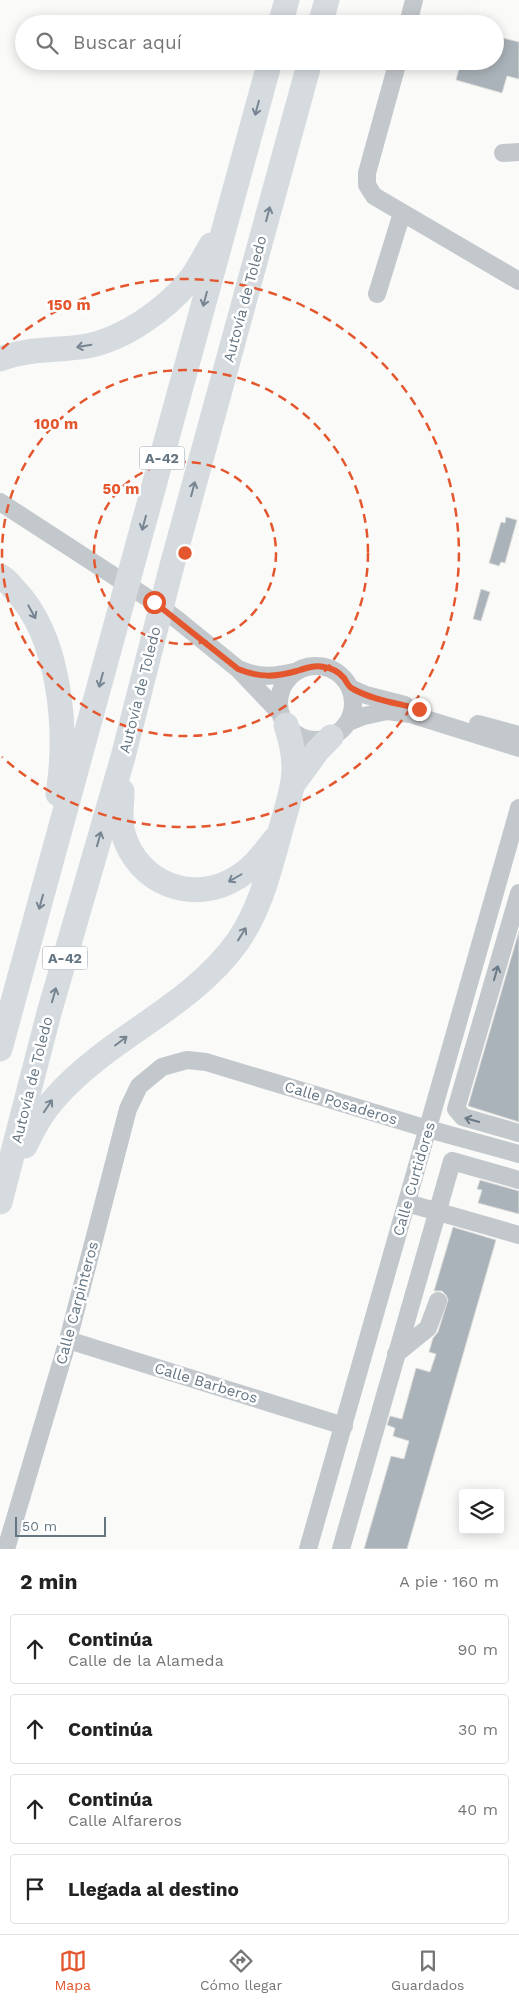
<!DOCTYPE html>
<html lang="es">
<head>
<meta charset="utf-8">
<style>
  :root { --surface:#fff; --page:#f6f6f6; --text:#222; --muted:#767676; --line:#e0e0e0; --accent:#e4572e }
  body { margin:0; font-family:"Work Sans",sans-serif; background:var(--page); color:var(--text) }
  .controls { position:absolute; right:15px; bottom:15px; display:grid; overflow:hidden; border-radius:5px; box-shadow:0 2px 12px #0003 }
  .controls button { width:45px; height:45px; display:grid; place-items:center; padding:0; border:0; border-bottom:1px solid var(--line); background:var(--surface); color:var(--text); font:25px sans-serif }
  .scale { position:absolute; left:15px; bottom:12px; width:91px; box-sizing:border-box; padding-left:5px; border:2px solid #657683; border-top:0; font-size:14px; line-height:18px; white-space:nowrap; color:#657683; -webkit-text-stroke:4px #fff; paint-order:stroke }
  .stop { position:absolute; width:15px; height:15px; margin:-11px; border:4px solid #e4572e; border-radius:50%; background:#fff }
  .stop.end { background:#e4572e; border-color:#fff; box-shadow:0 1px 5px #0008 }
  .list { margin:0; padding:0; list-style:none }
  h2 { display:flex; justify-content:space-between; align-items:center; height:65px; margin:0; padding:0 20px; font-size:21px }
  h2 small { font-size:16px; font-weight:400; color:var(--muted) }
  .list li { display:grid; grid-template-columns:32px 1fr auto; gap:15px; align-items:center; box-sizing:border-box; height:70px; margin:0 10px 10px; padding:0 10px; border:1px solid var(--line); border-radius:5px }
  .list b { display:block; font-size:19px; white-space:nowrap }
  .list p { margin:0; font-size:16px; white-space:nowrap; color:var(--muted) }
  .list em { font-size:16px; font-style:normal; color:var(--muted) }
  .icon { flex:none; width:28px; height:28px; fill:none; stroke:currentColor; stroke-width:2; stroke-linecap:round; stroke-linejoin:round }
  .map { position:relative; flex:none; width:519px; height:1549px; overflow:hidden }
  .search { position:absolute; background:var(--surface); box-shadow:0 2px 12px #0003; left:15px; right:15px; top:15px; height:55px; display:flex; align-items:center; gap:12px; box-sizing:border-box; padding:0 18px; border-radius:28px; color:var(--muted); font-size:19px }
  .sheet { height:385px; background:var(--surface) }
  nav { display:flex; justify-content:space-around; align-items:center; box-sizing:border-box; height:70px; border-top:1px solid var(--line); background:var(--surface); font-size:14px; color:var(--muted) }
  nav a { display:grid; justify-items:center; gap:2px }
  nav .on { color:var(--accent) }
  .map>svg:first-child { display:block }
  .building { fill:#aab3b9; stroke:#dcdcda }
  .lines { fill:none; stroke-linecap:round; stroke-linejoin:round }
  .minor { stroke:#c3c8cc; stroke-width:18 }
  .highway { stroke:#d6dbdf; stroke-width:25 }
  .oneway { stroke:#768591 }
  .oneway2 { stroke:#6a7a87 }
  .route { stroke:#e4572e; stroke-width:6 }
  .ring { fill:none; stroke:#e4572e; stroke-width:2.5; stroke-dasharray:9 6 }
  .labels { text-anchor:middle; stroke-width:5; stroke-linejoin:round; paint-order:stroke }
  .shield { fill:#fff; stroke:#939fa8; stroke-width:1 }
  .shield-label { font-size:14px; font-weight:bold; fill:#657683 }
  .street-label { font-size:15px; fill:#657683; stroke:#fff }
  .centre { fill:#e4572e; stroke:#fff; stroke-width:2.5 }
  .ring-label { font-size:15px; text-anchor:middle; font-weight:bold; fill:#e4572e; stroke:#fff; stroke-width:5; stroke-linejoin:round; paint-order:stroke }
</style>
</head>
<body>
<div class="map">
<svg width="519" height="1549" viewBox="0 0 519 1549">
  <rect width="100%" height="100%" fill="#fafaf8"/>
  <path class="building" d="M495 36 519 42V79L507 76 502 93 456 80 461 61H495Z
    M506 517 517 520 505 563 501 562 499 566 489 563 501 522 505 523Z
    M481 589 490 592 481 621 473 619Z
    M519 931V1122L468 1106Z
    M480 1180 519 1191V1214L478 1203 482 1190 477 1189Z
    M453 1227 496 1240 407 1549H364L391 1456 404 1459 409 1441 393 1436 395 1428 387 1425 390 1416 402 1419 416 1368 430 1372 436 1354 429 1352 433 1338 438 1332 448 1300 446 1295 442 1291H434Z"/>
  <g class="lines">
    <path class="minor" d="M408 24 414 0
      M398 61 367 173V185L374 196 519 281
      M503 153 519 152
      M377 294 402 213
      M0 502 154 602 179 621 238 669 281 714
      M279 703a37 37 0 1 1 74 0a37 37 0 1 1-74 0Z
      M241 670C261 679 277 676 298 671
      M350 688 366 695 405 705
      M349 722 364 716 387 711 410 714 519 748
      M478 724 519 735
      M519 893 456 1109 463 1117 519 1133
      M407 1203 519 1235
      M68 1340 344 1426
      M396 1354 428 1328 438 1301
      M6 1549 68 1340 128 1109 139 1086 162 1067 187 1060 206 1062 428 1129 519 1154
      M308 1549 519 808
      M341 1549 452 1161 519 1180"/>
    <path class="highway" d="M280 24 287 0
      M320 24 327 0
      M0 359C27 348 58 351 87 346 124 339 165 310 189 281 198 270 204 257 211 245
      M0 576C6 579 10 584 14 589 61 637 68 731 58 794
      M294 783 318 750 331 737
      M122 791C122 804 119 820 123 833 137 883 193 906 238 877 253 868 264 853 275 839
      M0 1049 270 61
      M25 1146C33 1129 42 1112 55 1098 108 1037 191 1008 238 941 260 909 269 872 279 836 291 790 302 773 286 725
      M0 1202 49 1013 123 757 171 569 310 61"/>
  </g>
  <defs><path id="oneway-shaft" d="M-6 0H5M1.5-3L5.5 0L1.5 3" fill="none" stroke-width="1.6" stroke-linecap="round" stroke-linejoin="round" transform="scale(1.25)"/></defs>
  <g class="oneway">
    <use href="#oneway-shaft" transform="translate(257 108) rotate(105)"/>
    <use href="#oneway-shaft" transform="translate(268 214) rotate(-75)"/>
    <use href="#oneway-shaft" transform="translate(205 299) rotate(105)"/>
    <use href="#oneway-shaft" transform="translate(84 346) rotate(170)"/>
    <use href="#oneway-shaft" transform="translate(193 489) rotate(-75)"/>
    <use href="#oneway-shaft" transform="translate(144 523) rotate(105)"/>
    <use href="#oneway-shaft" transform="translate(32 612) rotate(61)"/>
    <use href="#oneway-shaft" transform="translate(101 680) rotate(105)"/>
    <use href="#oneway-shaft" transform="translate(99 839) rotate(-74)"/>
    <use href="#oneway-shaft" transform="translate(235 878) rotate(150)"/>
    <use href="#oneway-shaft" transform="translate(41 902) rotate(106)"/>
    <use href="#oneway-shaft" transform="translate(242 934) rotate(-58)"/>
    <use href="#oneway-shaft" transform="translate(54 995) rotate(-74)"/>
    <use href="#oneway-shaft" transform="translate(121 1041) rotate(-37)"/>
    <use href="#oneway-shaft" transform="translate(48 1106) rotate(-56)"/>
  </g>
  <g class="oneway2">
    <use href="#oneway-shaft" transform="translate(496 973) rotate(-74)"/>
    <use href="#oneway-shaft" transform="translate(472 1120) rotate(-164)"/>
  </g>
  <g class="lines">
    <path class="route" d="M154 602 238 669C260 678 275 677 297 671 306 668 314 665 324 667 331 668 339 672 344 678 347 682 348 687 353 689 373 700 397 703 419 709"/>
  </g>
  <g class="ring">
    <circle cx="185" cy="553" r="91"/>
    <circle cx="185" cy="553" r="183"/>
    <path d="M2 349A274 274 0 1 1 2 757"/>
  </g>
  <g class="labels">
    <g class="shield">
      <rect x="139.5" y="446.5" width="45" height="23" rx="4"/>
      <rect x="42.5" y="946.5" width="45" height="23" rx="4"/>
    </g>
    <g class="shield-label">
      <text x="162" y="463">A-42</text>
      <text x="65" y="963">A-42</text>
    </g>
    <g class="street-label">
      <text transform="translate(245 299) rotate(-75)" y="5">Autovía de Toledo</text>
      <text transform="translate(140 690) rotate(-76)" y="5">Autovía de Toledo</text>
      <text transform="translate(32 1080) rotate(-76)" y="5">Autovía de Toledo</text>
      <text transform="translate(341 1103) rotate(17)" y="5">Calle Posaderos</text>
      <text transform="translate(414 1179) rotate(-74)" y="5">Calle Curtidores</text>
      <text transform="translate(77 1303) rotate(-75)" y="5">Calle Carpinteros</text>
      <text transform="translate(206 1383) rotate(17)" y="5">Calle Barberos</text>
    </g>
  </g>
  <circle cx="185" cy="553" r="8" class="centre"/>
  <g class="ring-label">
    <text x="69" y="310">150 m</text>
    <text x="56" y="429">100 m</text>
    <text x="121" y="494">50 m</text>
  </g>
</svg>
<div class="controls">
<button><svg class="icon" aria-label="layers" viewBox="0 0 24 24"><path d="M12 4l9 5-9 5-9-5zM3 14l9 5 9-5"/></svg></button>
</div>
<div class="scale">50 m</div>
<div class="stop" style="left:154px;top:602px"></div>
<div class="stop end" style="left:419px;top:709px"></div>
<div class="search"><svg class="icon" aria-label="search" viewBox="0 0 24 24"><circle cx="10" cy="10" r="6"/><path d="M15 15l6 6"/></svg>Buscar aquí</div>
</div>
<section class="sheet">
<h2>2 min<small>A pie · 160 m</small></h2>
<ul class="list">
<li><svg class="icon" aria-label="ahead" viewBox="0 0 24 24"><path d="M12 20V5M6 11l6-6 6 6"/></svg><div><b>Continúa</b><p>Calle de la Alameda</p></div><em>90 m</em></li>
<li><svg class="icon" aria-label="ahead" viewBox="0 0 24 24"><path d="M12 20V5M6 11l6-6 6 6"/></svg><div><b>Continúa</b></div><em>30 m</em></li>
<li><svg class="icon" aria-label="ahead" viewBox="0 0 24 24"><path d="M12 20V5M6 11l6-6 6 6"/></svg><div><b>Continúa</b><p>Calle Alfareros</p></div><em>40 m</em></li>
<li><svg class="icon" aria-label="arrive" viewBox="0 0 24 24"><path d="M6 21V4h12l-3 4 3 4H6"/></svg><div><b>Llegada al destino</b></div></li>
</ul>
</section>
<nav>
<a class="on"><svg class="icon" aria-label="map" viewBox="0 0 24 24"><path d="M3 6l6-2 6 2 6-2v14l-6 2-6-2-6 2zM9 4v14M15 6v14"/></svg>Mapa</a>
<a><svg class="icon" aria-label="directions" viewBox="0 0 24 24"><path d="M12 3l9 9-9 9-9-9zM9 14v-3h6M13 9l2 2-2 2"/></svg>Cómo llegar</a>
<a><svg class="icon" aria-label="saved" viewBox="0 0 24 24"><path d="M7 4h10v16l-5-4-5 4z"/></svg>Guardados</a>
</nav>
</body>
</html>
